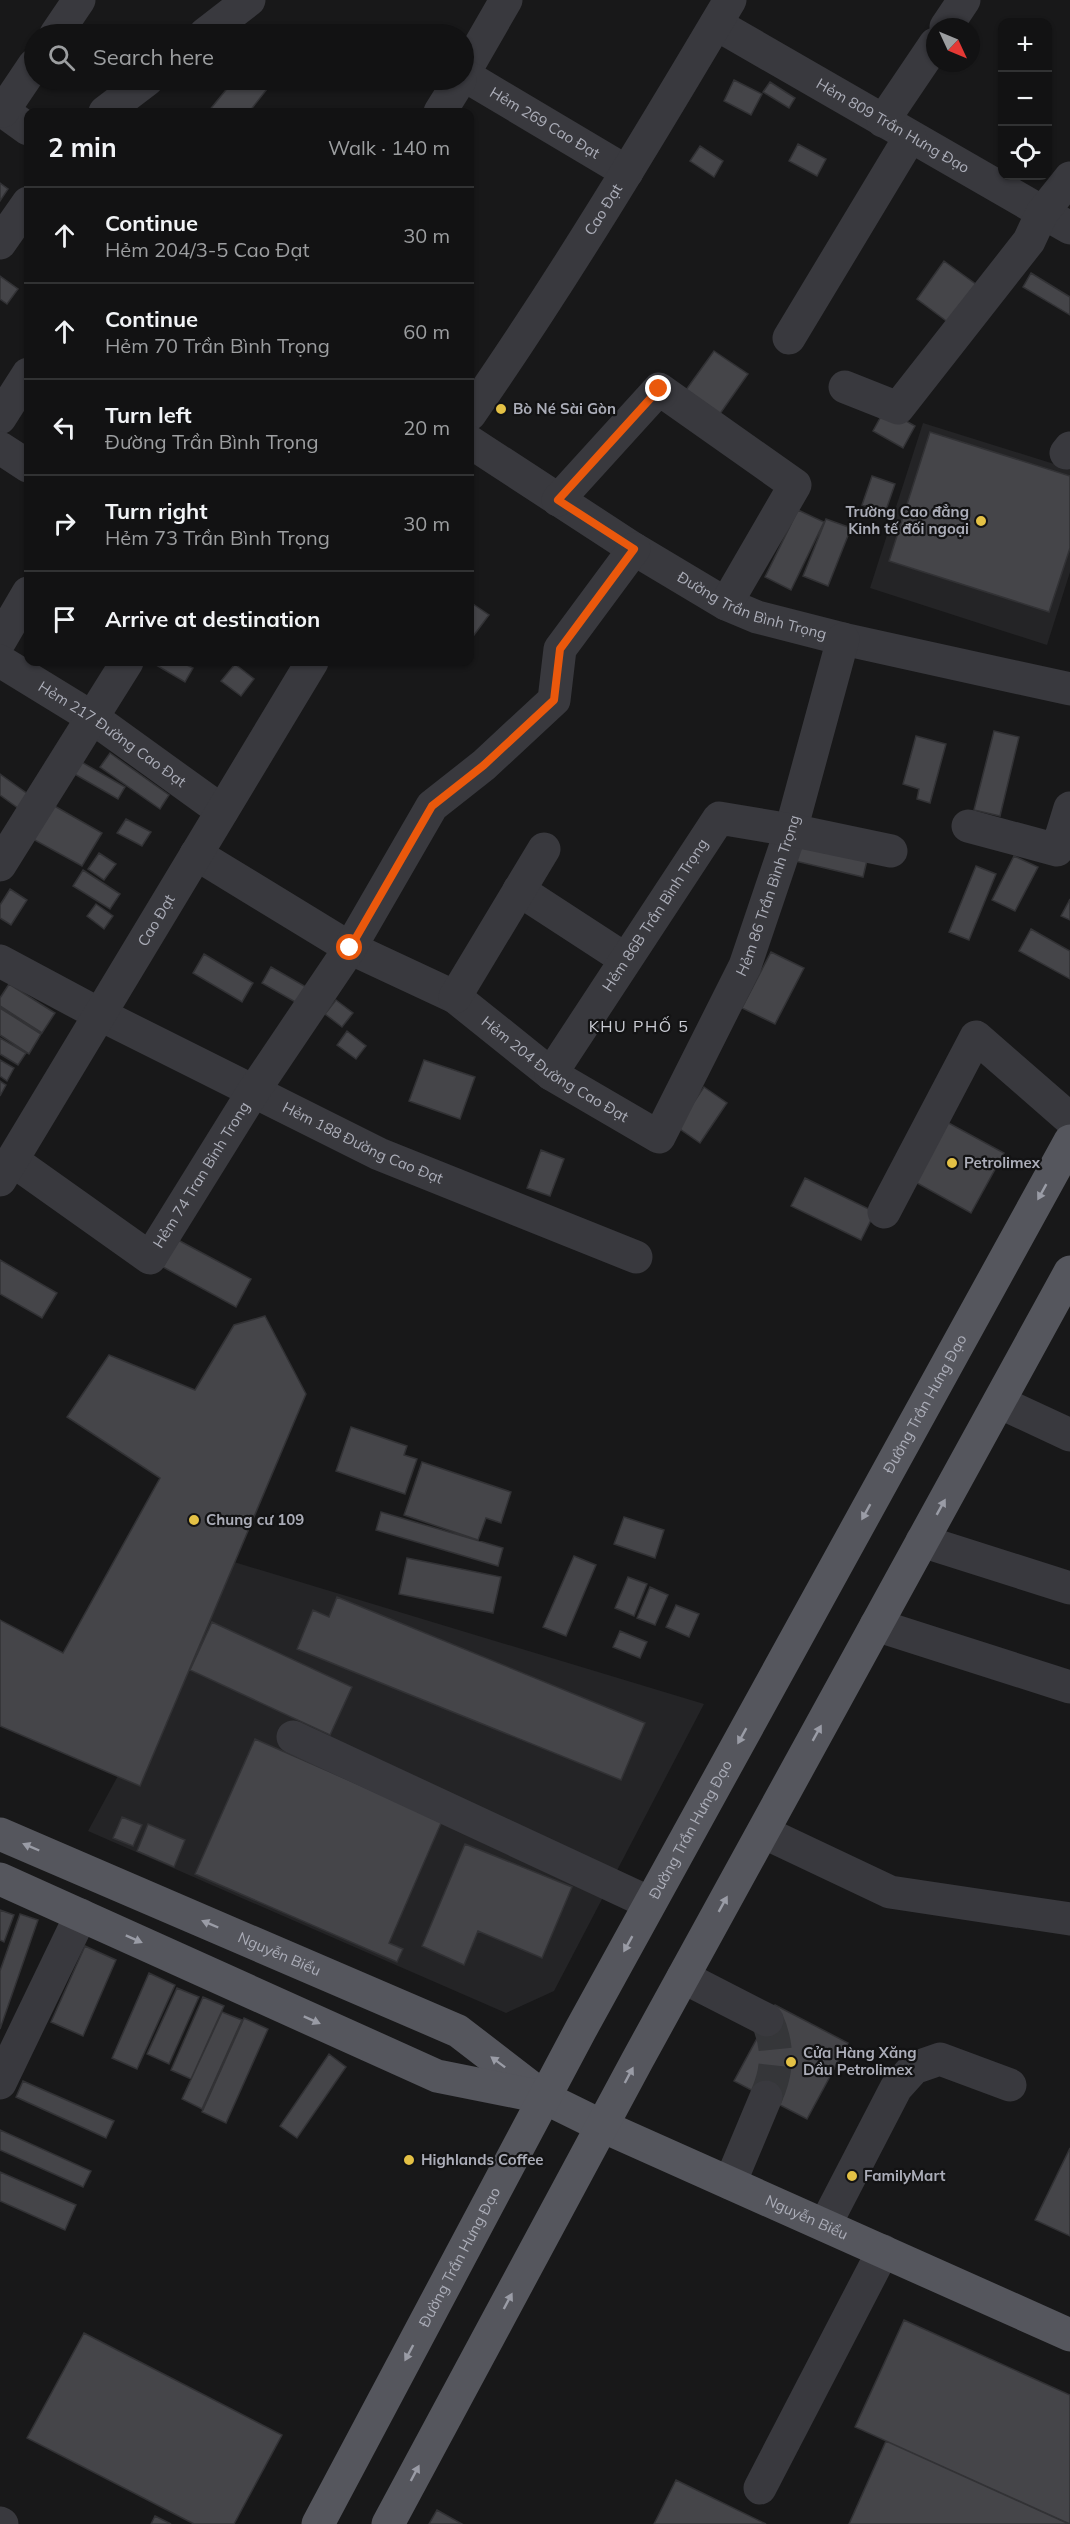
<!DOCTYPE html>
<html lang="en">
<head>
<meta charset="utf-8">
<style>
  :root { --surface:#121213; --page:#1f2021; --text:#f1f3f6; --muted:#9c9ea0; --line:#313233 }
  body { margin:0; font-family:Mulish,sans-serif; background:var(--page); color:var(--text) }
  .controls { position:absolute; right:18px; top:18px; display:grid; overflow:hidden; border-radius:12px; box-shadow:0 2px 4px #0004 }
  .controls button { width:54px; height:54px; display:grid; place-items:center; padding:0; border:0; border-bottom:2px solid var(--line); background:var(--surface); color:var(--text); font:30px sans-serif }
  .compass { position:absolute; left:926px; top:18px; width:54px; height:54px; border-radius:50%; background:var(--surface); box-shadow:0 2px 4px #0004; rotate:134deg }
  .stop { position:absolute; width:18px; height:18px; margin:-14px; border:4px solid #ea580c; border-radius:50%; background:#fff }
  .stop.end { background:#ea580c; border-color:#fff; box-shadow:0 2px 6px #0008 }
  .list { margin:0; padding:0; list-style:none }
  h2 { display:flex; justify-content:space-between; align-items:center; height:78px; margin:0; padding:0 24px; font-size:26px }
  h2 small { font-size:20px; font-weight:400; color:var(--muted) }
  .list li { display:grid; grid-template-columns:39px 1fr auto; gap:18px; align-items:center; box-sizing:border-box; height:96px; padding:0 24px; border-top:2px solid var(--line) }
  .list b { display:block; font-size:22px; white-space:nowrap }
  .list p { margin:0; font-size:20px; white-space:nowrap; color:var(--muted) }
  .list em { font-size:20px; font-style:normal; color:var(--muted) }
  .icon { flex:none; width:33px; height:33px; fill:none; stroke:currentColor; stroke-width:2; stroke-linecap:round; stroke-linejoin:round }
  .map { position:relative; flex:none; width:1070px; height:2524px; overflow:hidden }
  .search { position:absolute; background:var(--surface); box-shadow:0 2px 4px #0004; left:24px; top:24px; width:450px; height:66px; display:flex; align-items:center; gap:15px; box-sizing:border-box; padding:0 21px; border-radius:33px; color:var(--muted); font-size:22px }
  .panel { position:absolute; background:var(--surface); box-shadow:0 2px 4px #0004; left:24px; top:108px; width:450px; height:558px; border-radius:12px }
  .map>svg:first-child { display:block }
  .built { fill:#242426 }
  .building { fill:#454549; stroke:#323235; stroke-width:1.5 }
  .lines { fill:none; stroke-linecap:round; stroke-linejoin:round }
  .minor-tunnel { stroke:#353639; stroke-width:33; stroke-dasharray:33 16; stroke-linecap:butt }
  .minor { stroke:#39393e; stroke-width:33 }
  .major { stroke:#55565d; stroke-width:33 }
  .oneway { fill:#9a9ca6 }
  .route { stroke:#ea580c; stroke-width:8 }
  .poi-dot { fill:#e4c145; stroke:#131314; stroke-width:2 }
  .labels { text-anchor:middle; stroke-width:4.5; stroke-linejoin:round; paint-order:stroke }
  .street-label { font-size:15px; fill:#abadb8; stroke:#131314 }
  .poi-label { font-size:15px; font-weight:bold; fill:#abadb8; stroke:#131314; text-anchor:start }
  .neighbourhood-label { font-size:16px; letter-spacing:1.5px; fill:#cbcdd5; stroke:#131314 }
</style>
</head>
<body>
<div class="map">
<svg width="1070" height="2524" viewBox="0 0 1070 2524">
  <rect width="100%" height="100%" fill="#181819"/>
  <path class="built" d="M923 423 1070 469V572L1047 645 870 588Z
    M234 1562 704 1704 554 1991 506 2013 88 1831Z"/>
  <path class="building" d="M234 80H265L271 84 249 112H208Z
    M734 80 762 94 751 115 724 101Z
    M770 82 795 98 789 108 763 92Z
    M798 144 826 159 817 176 789 161Z
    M700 146 723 161 714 177 690 161Z
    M0 183 8 189 0 201Z
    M944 261 977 285 949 323 917 299Z
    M1031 273 1070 297V315L1023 287Z
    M0 276 18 289 7 304 0 299Z
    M714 351 748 374 717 418 683 394Z
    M885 409 915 426 903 448 873 431Z
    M930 432 1070 476V548L1049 612 889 561Z
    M872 476 895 484 885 513 862 505Z
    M798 510 824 522 791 590 765 577Z
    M826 519 851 528 828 586 803 576Z
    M473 604 489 615 471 639 470 637V609Z
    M151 662H181L193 668 185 682Z
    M235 664 254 679 241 696 221 681Z
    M994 731 1019 737 1000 816 974 810Z
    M916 736 946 744 930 803 917 799 919 789 903 784Z
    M110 753 169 795 160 809 100 767Z
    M78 760 125 787 118 799 71 772Z
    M0 774 32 797 22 811 0 795Z
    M51 804 102 833 82 866 31 838Z
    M126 819 151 832 142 846 117 833Z
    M797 835 869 852 863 877 791 860Z
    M99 853 116 864 104 880 88 869Z
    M1014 856 1038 867 1015 911 992 900Z
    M976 866 996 874 969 940 949 932Z
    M83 870 120 894 110 909 73 886Z
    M10 889 27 900 11 925 0 918V905Z
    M1070 899V920L1061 916Z
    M96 904 113 916 104 929 87 916Z
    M1031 929 1070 951V979L1019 951Z
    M771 952 804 968 775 1024 742 1008Z
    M204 954 253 983 242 1002 193 973Z
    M271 967 306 987 297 1003 262 983Z
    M9 984 55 1013 42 1033 0 1006V998Z
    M336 1000 353 1013 342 1027 325 1014Z
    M0 1008 41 1034 29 1054 0 1035Z
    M347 1031 366 1046 356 1059 337 1045Z
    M0 1038 26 1053 18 1065 0 1054Z
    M0 1060 14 1068 7 1081 0 1076Z
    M424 1060 475 1077 460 1119 409 1101Z
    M0 1081 6 1085 0 1096Z
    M704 1087 727 1103 700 1143 677 1127Z
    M932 1114 1004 1153 971 1213 899 1173Z
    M541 1150 564 1159 550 1196 527 1188Z
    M805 1178 875 1212 861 1240 791 1206Z
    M178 1240 251 1279 236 1307 163 1267Z
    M0 1260 57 1293 42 1318 0 1294Z
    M265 1316 306 1394 140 1786 0 1726V1620L63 1653 160 1478 67 1417 109 1355 195 1390 234 1325Z
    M351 1427 407 1446 404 1455 417 1459 405 1494 336 1471Z
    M422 1462 511 1492 501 1523 486 1518 478 1540 404 1515Z
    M381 1512 503 1548 498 1566 376 1530Z
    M624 1517 664 1530 655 1558 614 1544Z
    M574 1556 596 1565 566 1636 543 1627Z
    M407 1558 501 1577 493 1613 399 1594Z
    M628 1577 647 1584 634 1616 615 1608Z
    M650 1587 668 1595 655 1625 637 1618Z
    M337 1597 645 1723 621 1780 297 1649 313 1610 329 1617Z
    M676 1605 699 1614 689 1637 666 1627Z
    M212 1622 352 1687 330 1735 190 1670Z
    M620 1631 647 1642 640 1658 613 1647Z
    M255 1739 442 1821 389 1943 403 1949 397 1962 195 1874Z
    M122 1817 142 1825 133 1846 113 1838Z
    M148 1824 185 1840 174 1867 137 1851Z
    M465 1844 572 1887 542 1958 478 1931 464 1965 422 1946Z
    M0 1910 14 1915 4 1942 0 1940Z
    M20 1914 38 1920 0 2029V1971Z
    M85 1946 116 1960 83 2036 51 2022Z
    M149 1973 175 1985 137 2069 112 2058Z
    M177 1988 199 1997 169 2064 147 2054Z
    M203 1997 224 2006 191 2079 171 2070Z
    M775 2005 848 2043 807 2119 734 2081Z
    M222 2012 242 2020 202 2109 182 2099Z
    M244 2018 268 2029 226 2123 202 2112Z
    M329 2054 346 2067 297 2138 280 2126Z
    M23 2081 114 2121 106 2138 16 2097Z
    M0 2130 91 2171 83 2187 0 2150Z
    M1070 2148V2236L1035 2220Z
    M0 2172 76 2205 65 2230 0 2201Z
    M904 2320 1070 2395V2524L855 2427Z
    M84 2333 282 2435 234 2524H194L27 2438Z
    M886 2441 1069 2524H849Z
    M676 2480 766 2524H654Z
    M437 2510 462 2524H429Z
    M155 2516 171 2524H151Z"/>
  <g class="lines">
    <path class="minor-tunnel" d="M766 2097C778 2070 779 2047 767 2020"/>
    <g class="minor">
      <path id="s1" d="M716 24 1070 228"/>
      <path d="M946 27 964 0"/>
      <path d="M56 34 79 0"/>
      <path d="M205 34 249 0"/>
      <path d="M464 73 506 0"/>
      <path id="s2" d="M464 75 627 172"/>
      <path d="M0 109 28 129"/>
      <path d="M3 111 34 65"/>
      <path d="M105 112 147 80"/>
      <path d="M440 112 460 80"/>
      <path d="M883 121 935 44"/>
      <path d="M0 243 28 203"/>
      <path d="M789 338 910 137"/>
      <path d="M845 387 898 408 1029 241 1042 213 1070 178"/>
      <path id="s3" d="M470 414C563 280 647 140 730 0"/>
      <path d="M0 418 28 374"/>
      <path id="s4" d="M470 442 634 549 726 604 757 617 843 639 1070 689"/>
      <path d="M0 448 28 466"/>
      <path d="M1066 453 1070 448"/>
      <path d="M558 500 659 389 795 485 726 604"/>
      <path d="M0 641 28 593"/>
      <path id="s5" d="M0 661 93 718 222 811"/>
      <path d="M968 826 1057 850 1070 808"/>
      <path id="s6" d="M196 854 350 948 455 997 551 1074 659 1137 745 966 791 830 843 639"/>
      <path d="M0 865 127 662"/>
      <path d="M519 890 625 959"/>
      <path id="s7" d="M0 961 99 1014 379 1154 636 1257"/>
      <path d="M455 997 544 849"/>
      <path id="s8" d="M551 1074 719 818 791 830 891 851"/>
      <path id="s9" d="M12 1160 150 1258 253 1092 350 948 432 806 484 765 554 700 560 649 634 549"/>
      <path id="s10" d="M0 1180 312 662"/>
      <path d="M884 1212 976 1037 1070 1119"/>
      <path d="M999 1402 1070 1435"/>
      <path d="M922 1541 1070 1588"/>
      <path d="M876 1625 1070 1687"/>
      <path d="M293 1737 650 1903"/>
      <path d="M763 1832 890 1892 1070 1919"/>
      <path d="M683 1977 767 2020"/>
      <path d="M0 2083 81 1915"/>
      <path d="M730 2183 766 2097"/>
      <path d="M825 2225 896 2088 914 2068 940 2059 1010 2085"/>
      <path d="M760 2488 883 2251"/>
      <path d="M0 2523 2 2524"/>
    </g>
    <g class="major">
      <path id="s11" d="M0 1834 458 2031 545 2098 602 2126 1070 2335"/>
      <path d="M0 1879 437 2076 537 2096"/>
      <path id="s12" d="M318 2524 581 2029 1070 1141"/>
      <path d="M388 2524 638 2059 1070 1272"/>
    </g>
  </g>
  <defs><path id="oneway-solid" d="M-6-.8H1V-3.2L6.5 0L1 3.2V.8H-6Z" transform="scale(1.5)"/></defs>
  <g class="oneway">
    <use href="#oneway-solid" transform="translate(1042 1192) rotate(119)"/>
    <use href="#oneway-solid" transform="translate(941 1507) rotate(-61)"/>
    <use href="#oneway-solid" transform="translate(866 1512) rotate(119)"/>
    <use href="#oneway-solid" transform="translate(817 1733) rotate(-61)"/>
    <use href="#oneway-solid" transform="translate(742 1736) rotate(119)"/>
    <use href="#oneway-solid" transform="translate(31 1847) rotate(-157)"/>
    <use href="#oneway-solid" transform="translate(723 1904) rotate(-61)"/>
    <use href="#oneway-solid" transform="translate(210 1924) rotate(-157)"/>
    <use href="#oneway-solid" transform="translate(134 1939) rotate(24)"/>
    <use href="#oneway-solid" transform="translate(628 1944) rotate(119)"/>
    <use href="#oneway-solid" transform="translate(312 2020) rotate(24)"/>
    <use href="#oneway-solid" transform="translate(498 2062) rotate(-143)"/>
    <use href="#oneway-solid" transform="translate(629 2075) rotate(-62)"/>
    <use href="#oneway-solid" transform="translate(508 2301) rotate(-62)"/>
    <use href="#oneway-solid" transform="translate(409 2353) rotate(118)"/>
    <use href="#oneway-solid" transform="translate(415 2473) rotate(-62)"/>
  </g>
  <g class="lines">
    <path class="route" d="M350 948 432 806 484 765 554 700 560 649 634 549 558 500 659 389"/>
  </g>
  <g class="poi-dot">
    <circle cx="501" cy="409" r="6"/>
    <circle cx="981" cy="521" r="6"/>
    <circle cx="952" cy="1163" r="6"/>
    <circle cx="194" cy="1520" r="6"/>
    <circle cx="791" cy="2062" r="6"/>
    <circle cx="409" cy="2160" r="6"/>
    <circle cx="852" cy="2176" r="6"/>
  </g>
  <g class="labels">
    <g class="street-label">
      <text dy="5" stroke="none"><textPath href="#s2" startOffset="94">Hẻm 269 Cao Đạt</textPath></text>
      <text dy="5" stroke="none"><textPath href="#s1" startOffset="204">Hẻm 809 Trần Hưng Đạo</textPath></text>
      <text dy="5" stroke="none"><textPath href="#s3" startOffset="244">Cao Đạt</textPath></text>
      <text dy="5" stroke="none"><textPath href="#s4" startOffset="328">Đường Trần Bình Trọng</textPath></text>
      <text dy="5" stroke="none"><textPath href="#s5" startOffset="134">Hẻm 217 Đường Cao Đạt</textPath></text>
      <text dy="5" stroke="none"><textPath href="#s6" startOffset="810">Hẻm 86 Trần Bình Trọng</textPath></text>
      <text dy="5" stroke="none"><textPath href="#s8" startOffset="190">Hẻm 86B Trần Bình Trọng</textPath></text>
      <text dy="5" stroke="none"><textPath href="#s10" startOffset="303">Cao Đạt</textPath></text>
      <text dy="5" stroke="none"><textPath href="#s6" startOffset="420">Hẻm 204 Đường Cao Đạt</textPath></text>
      <text dy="5" stroke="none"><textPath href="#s7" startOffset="406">Hẻm 188 Đường Cao Đạt</textPath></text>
      <text dy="5" stroke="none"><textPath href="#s9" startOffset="267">Hẻm 74 Tran Binh Trong</textPath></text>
      <text dy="5" stroke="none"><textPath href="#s12" startOffset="1274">Đường Trần Hưng Đạo</textPath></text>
      <text dy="5" stroke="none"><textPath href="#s12" startOffset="788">Đường Trần Hưng Đạo</textPath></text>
      <text dy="5" stroke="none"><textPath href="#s11" startOffset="304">Nguyễn Biểu</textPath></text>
      <text dy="5" stroke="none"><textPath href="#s11" startOffset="896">Nguyễn Biểu</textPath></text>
      <text dy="5" stroke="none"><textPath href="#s12" startOffset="302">Đường Trần Hưng Đạo</textPath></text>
    </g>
    <g class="poi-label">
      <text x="513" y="414">Bò Né Sài Gòn</text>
      <text x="969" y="517" text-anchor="end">Trường Cao đẳng<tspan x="969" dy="17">Kinh tế đối ngoại</tspan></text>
      <text x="964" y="1168">Petrolimex</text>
      <text x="206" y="1525">Chung cư 109</text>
      <text x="803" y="2058">Cửa Hàng Xăng<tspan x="803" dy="17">Dầu Petrolimex</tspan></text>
      <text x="421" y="2165">Highlands Coffee</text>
      <text x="864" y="2181">FamilyMart</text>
    </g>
    <g class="neighbourhood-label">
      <text x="639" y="1032">KHU PHỐ 5</text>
    </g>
  </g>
</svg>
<div class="controls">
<button>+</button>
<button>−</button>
<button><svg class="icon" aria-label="locate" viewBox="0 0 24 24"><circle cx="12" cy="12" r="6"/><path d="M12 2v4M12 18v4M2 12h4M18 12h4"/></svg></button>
</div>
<svg class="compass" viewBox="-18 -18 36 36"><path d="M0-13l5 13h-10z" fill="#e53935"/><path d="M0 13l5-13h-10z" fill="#9c9ea0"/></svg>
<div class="stop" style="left:350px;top:948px"></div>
<div class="stop end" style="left:659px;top:389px"></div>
<div class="search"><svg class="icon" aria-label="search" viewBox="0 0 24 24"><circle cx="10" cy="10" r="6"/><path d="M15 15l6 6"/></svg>Search here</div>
<section class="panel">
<h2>2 min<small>Walk · 140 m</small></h2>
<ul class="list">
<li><svg class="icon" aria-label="ahead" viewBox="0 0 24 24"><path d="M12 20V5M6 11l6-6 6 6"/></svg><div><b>Continue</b><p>Hẻm 204/3-5 Cao Đạt</p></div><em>30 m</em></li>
<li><svg class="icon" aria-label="ahead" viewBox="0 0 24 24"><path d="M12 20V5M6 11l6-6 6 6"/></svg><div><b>Continue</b><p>Hẻm 70 Trần Bình Trọng</p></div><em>60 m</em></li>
<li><svg class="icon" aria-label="left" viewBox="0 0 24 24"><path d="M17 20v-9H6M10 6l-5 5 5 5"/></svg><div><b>Turn left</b><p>Đường Trần Bình Trọng</p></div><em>20 m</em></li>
<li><svg class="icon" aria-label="right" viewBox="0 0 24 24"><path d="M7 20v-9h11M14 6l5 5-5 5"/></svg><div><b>Turn right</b><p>Hẻm 73 Trần Bình Trọng</p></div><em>30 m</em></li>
<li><svg class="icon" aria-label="arrive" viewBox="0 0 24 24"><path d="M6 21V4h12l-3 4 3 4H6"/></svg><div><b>Arrive at destination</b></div></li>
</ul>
</section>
</div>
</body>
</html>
